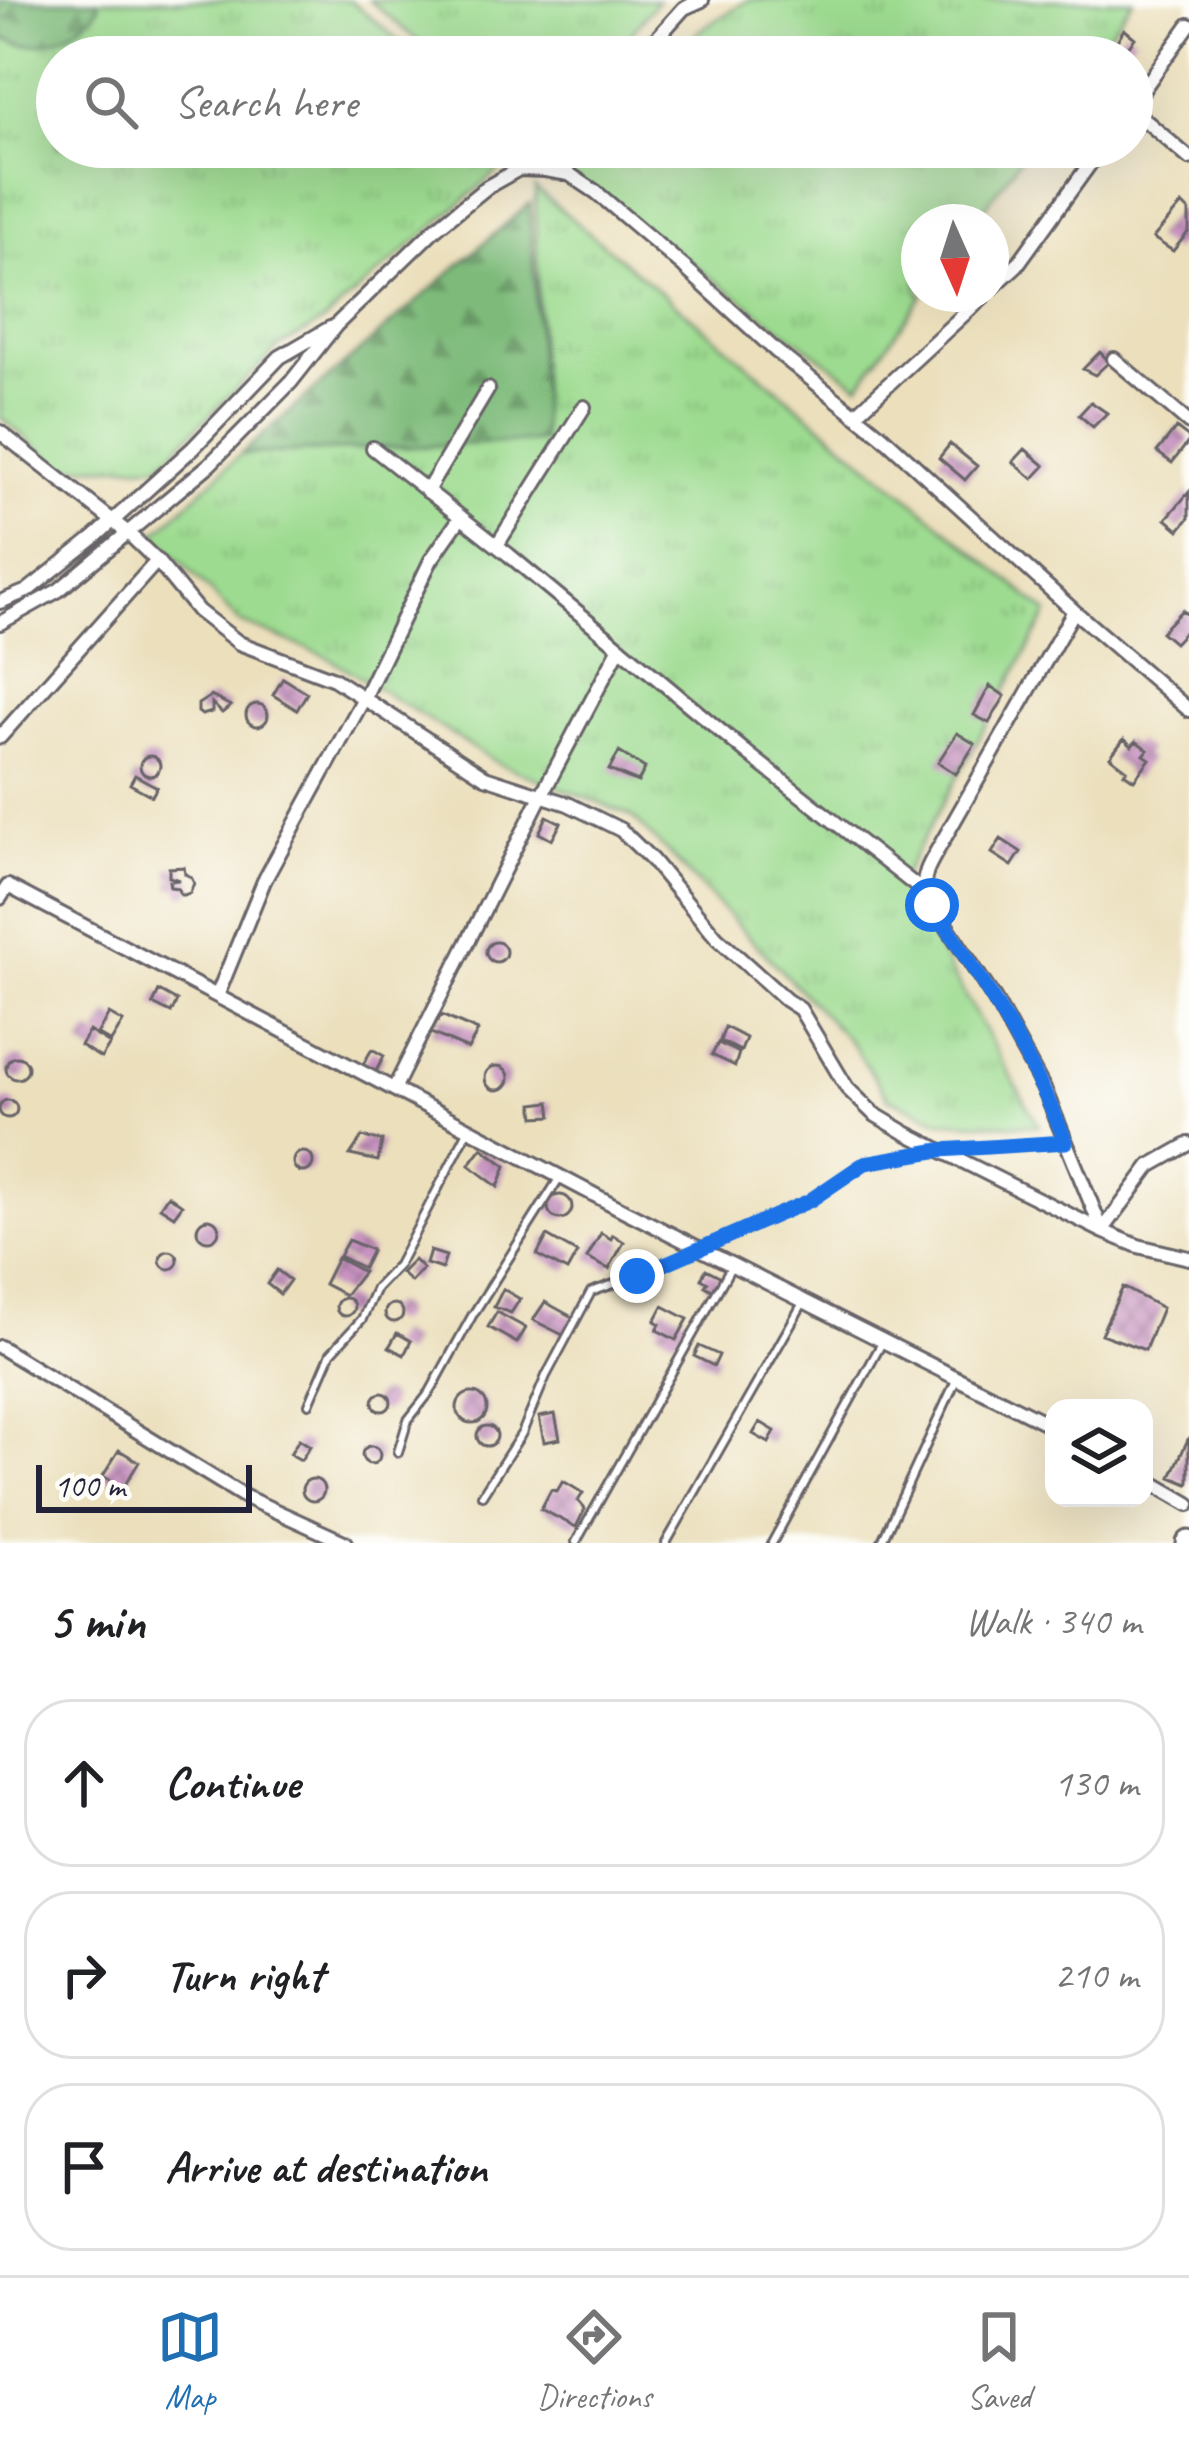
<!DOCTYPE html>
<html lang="en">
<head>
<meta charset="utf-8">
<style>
  :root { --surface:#fff; --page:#f2f2f2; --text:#202124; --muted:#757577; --line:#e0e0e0; --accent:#1f6fb2 }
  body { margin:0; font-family:Caveat,sans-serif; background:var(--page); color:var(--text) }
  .controls { position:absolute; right:36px; bottom:36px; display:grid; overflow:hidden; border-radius:24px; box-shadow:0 12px 48px #0002 }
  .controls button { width:108px; height:108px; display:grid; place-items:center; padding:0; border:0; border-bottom:3px solid var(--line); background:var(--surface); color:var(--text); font:60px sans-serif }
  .compass { position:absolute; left:901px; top:204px; width:108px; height:108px; border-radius:50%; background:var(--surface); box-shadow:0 12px 48px #0002; rotate:177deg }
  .scale { position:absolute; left:36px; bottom:30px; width:216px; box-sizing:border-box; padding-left:12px; border:6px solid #22223b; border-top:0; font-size:33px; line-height:42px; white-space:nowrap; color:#22223b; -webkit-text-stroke:9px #fdfcf7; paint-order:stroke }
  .stop { position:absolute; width:36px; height:36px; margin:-27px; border:9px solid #1a73e8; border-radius:50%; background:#fff }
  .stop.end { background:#1a73e8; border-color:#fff; box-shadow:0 3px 12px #0008 }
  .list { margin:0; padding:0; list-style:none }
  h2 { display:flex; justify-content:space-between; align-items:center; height:156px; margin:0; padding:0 48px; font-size:51px }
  h2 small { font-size:39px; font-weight:400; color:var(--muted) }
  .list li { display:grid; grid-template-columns:78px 1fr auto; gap:36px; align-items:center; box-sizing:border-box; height:168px; margin:0 24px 24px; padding:0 24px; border:3px solid var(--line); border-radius:48px }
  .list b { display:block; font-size:45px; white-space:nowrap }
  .list em { font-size:39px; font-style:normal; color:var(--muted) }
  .icon { flex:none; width:66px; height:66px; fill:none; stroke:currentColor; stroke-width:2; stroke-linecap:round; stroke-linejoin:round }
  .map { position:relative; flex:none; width:1189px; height:1543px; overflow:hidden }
  .search { position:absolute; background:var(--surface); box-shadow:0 12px 48px #0002; left:36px; right:36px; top:36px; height:132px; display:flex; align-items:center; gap:30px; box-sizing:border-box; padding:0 42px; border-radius:66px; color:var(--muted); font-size:45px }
  .sheet { height:732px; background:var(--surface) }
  nav { display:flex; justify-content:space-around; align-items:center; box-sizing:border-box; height:168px; border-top:3px solid var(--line); background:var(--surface); font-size:33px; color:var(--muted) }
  nav a { display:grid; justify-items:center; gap:6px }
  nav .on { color:var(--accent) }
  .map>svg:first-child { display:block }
  .grass { fill:url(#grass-tufts); stroke:#607e66; stroke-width:3 }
  .forest { fill:url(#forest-firs); stroke:#506e5a; stroke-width:3 }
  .building { fill:url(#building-cross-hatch) }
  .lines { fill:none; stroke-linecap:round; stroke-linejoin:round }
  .lane-casing { stroke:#686468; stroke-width:12 }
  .street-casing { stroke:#686468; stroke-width:18 }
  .highway-casing { stroke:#686468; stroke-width:27 }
  .lane { stroke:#fff; stroke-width:6 }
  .street { stroke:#fff; stroke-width:12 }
  .highway { stroke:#fff; stroke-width:21 }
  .route { stroke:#1a73e8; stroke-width:15 }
</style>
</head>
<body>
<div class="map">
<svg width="1189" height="1543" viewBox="0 0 1189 1543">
  <defs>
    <pattern id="grass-tufts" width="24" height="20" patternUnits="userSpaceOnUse" patternTransform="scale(3)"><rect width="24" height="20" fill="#9ddb90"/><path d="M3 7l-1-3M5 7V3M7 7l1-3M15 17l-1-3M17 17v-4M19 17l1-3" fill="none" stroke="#87bc7d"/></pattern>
    <pattern id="forest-firs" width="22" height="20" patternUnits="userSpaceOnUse" patternTransform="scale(3)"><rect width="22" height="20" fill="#7ebb7a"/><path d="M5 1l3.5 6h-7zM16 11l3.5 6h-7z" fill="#679865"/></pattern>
    <pattern id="building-cross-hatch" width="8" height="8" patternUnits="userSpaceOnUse" patternTransform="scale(3)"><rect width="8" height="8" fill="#c893c1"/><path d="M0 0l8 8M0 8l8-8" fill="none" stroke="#a2789e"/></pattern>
  </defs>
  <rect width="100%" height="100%" fill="#fdfcf7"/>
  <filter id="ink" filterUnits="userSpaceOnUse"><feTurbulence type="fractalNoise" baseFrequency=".00833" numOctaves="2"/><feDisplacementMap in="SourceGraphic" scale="24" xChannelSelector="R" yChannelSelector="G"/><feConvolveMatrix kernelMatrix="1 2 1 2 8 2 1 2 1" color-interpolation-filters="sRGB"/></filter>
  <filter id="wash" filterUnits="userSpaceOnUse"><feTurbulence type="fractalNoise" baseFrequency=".004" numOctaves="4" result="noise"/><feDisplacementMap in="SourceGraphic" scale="48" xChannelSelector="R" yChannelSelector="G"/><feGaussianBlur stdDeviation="2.7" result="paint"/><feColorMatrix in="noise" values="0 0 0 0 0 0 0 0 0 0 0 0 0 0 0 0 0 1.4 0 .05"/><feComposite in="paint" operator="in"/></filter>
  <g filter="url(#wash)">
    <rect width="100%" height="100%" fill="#ebdfbc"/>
    <path class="grass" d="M97 0H350L418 57H57V147H527L538 156 505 165 320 324 280 346 159 465 61 467 0 417V35L9 41 99 7Z
      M369 0H658L612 57H437Z
      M748 0H1133L1092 57H675L699 31Z
      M594 147H1028L975 222H919V294H923L859 385 569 174Z
      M535 188 1048 613 900 881 1039 1126 941 1121 888 1098 852 1044 632 816 499 764 326 656 239 622 155 534 241 454 542 441Z"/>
    <path class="forest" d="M0 0H97L99 7C78 35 33 58 0 35Z
      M530 203 543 441 241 454Z"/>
    <g id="blocks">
      <path class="building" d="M1124 29 1135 38 1124 52 1114 46Z
        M1182 204 1189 211V231L1173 251 1153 238Z
        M1100 352 1109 362 1095 375 1083 369Z
        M1091 402 1107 413 1093 427 1079 415Z
        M1176 428 1189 438V441L1172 463 1157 452Z
        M950 444 977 466 965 480 939 458Z
        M1025 449 1045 466 1033 479 1013 462Z
        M1189 492V518L1179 530 1166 519Z
        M1182 610 1189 616V627L1174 643 1161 632Z
        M283 678 307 693 297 710 273 695Z
        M990 686 1005 696 989 723 974 715Z
        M211 696 231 706 222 713 212 703V712L202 715 198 712V704Z
        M246 715a11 11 0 1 1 22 0a11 11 0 1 1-22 0Z
        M957 733 975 744 956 774 938 762Z
        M1124 739 1132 746 1136 741 1148 750 1144 755 1150 759 1134 780 1124 773 1127 770 1110 757Z
        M619 752 645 768 638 782 609 770Z
        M140 766a10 10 0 1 1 20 0a10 10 0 1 1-20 0Z
        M135 775 157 787 152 796 130 784Z
        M547 816 561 823 552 840 539 833Z
        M1001 839 1021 852 1012 866 992 853Z
        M184 867 185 874 191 877 194 883 190 893 184 895H181L177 888 170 887 169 881 179 880 169 877V868Z
        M486 952a10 10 0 1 1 20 0a10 10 0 1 1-20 0Z
        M159 991 177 1001 171 1013 153 1004Z
        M109 1014 123 1022 111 1042 97 1034Z
        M441 1015 478 1031 468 1049 431 1033Z
        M725 1027 746 1038 741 1051 720 1041Z
        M89 1031 110 1044 101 1058 80 1045Z
        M718 1043 739 1053 735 1066 712 1055Z
        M372 1049 384 1056 373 1077 360 1070Z
        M6 1068a11 11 0 1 1 22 0a11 11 0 1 1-22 0Z
        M485 1078a12 12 0 1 1 24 0a12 12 0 1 1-24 0Z
        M-1 1109a9 9 0 1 1 18 0a9 9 0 1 1-18 0Z
        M550 1102 552 1116 535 1117 533 1104Z
        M362 1137 382 1141 378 1161 350 1155Z
        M482 1148 506 1166 498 1187 469 1165Z
        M293 1162a10 10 0 1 1 20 0a10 10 0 1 1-20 0Z
        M168 1195 182 1205 174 1216 160 1207Z
        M548 1207a12 12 0 1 1 24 0a12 12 0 1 1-24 0Z
        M197 1230a11 11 0 1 1 22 0a11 11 0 1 1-22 0Z
        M601 1233 611 1239 613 1235 624 1242 609 1269 587 1258Z
        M547 1236 577 1253 567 1271 537 1255Z
        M348 1240 372 1250 363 1268 339 1256Z
        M430 1251 446 1256 442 1269 426 1264Z
        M160 1260a9 9 0 1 1 18 0a9 9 0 1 1-18 0Z
        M337 1258 363 1272 345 1295 324 1284Z
        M414 1260 423 1269 411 1282 401 1273Z
        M706 1269 721 1277 714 1291 705 1286 708 1282 701 1279Z
        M277 1270 290 1280 280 1294 267 1284Z
        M1123 1287 1162 1308 1145 1350 1101 1334Z
        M503 1289 520 1299 511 1313 494 1307Z
        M336 1307a9 9 0 1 1 18 0a9 9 0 1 1-18 0Z
        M545 1302 574 1318 565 1336 533 1320Z
        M385 1313a9 9 0 1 1 18 0a9 9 0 1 1-18 0Z
        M663 1306 688 1319 676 1340 657 1330 660 1324 655 1321Z
        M497 1312 526 1328 517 1343 488 1327Z
        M397 1333 411 1341 404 1355 389 1347Z
        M699 1346 719 1355 714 1366 694 1356Z
        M457 1408a15 15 0 1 1 30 0a15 15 0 1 1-30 0Z
        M373 1402a9 9 0 1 1 18 0a9 9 0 1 1-18 0Z
        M555 1414 560 1439 544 1442 539 1417Z
        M760 1422 775 1431 769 1443 753 1434Z
        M477 1436a10 10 0 1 1 20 0a10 10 0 1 1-20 0Z
        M1189 1437V1482L1188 1484 1171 1477Z
        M299 1439 310 1446 301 1460 290 1454Z
        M362 1455a9 9 0 1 1 18 0a9 9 0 1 1-18 0Z
        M119 1450 139 1462 123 1488 103 1476Z
        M302 1490a11 11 0 1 1 22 0a11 11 0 1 1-22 0Z
        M563 1481 583 1493 578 1501 585 1509 576 1527 541 1509 551 1490 557 1491Z"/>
    </g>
  </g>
  <g filter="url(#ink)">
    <use href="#blocks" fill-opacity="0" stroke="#686468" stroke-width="3"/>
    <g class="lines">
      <defs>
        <path id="lane" d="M309 1404 331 1353 362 1319 376 1288 398 1265 469 1129
          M398 1452 408 1420 430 1392 472 1316 560 1177
          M482 1495 522 1433 546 1376 591 1292 637 1276 809 1201 865 1163 940 1150 1063 1143
          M576 1542 732 1265
          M666 1543 804 1301
          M772 1543 883 1341
          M881 1543 957 1378"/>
        <path id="street" d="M640 57 684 8 702 0
          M1132 105 1189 25
          M1132 109 1189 158
          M545 170 560 147
          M991 289 1017 265 1102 147
          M1114 359 1189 423
          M855 415 986 294
          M0 432 128 533 157 561 198 611 239 643 334 679 485 777 568 804 621 830 652 860 717 938 786 1000 800 1009 847 1088 874 1114 906 1133 1102 1231 1138 1246 1189 1258
          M373 448 509 555 747 753 925 893
          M427 491 488 389
          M497 545 584 407
          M0 602 27 591 95 537 193 448 280 357 330 328
          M1074 611 941 844C932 860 921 874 925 893L995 1000 1045 1091 1102 1230
          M0 623 59 590 209 465 291 382 336 325 434 230 487 187 519 169 545 170 569 174 596 192 684 267 776 351 882 436 1074 611 1189 710
          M0 737 157 561
          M0 898 8 886 625 1211 1054 1427
          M217 996 264 881 364 698 431 560 461 517
          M394 1089 541 796 620 647
          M1102 1231 1150 1166 1189 1144
          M0 1347 245 1497 346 1543
          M1144 1478 1189 1504"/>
        <path id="highway" d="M1188 1543 1189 1542"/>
      </defs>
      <use href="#lane" class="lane-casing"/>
      <use href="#street" class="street-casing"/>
      <use href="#highway" class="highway-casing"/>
      <use href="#lane" class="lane"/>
      <use href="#street" class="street"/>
      <use href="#highway" class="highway"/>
    </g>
  </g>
  <g class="lines" filter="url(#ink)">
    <path class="route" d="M637 1276 809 1201 865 1163 940 1150 1066 1142C1032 1057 983 981 932 905"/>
  </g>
</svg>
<div class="controls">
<button><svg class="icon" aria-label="layers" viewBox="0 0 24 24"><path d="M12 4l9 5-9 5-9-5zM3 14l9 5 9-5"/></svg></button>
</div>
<svg class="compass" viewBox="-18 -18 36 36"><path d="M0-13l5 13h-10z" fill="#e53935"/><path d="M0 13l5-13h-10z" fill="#757577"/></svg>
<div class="scale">100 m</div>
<div class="stop" style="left:932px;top:905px"></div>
<div class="stop end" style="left:637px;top:1276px"></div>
<div class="search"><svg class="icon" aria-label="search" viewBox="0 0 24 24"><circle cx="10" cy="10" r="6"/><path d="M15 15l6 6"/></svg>Search here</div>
</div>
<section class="sheet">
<h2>5 min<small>Walk · 340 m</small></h2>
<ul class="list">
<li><svg class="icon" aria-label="ahead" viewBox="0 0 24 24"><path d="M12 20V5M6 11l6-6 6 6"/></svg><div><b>Continue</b></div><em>130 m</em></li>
<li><svg class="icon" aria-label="right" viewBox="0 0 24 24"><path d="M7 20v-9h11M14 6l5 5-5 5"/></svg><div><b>Turn right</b></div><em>210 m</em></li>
<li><svg class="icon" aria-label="arrive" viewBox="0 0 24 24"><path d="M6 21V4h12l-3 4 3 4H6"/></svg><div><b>Arrive at destination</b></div></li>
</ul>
</section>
<nav>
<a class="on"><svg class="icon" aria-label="map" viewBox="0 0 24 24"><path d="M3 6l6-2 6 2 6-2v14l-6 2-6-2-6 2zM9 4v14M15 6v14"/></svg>Map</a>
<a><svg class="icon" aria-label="directions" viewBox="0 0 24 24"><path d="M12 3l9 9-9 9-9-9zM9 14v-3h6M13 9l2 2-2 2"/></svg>Directions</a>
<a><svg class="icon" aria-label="saved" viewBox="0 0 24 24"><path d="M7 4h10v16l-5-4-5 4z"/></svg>Saved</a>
</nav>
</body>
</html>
